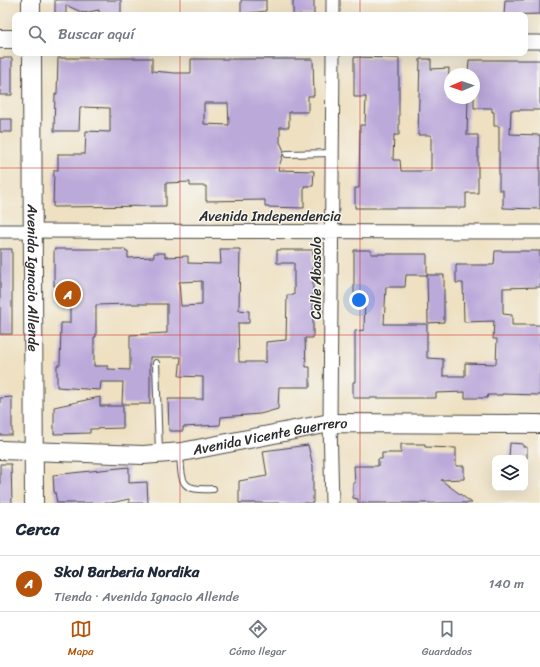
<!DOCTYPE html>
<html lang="es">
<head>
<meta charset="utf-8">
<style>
  :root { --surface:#fff; --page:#f6f6f7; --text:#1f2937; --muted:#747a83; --line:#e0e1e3; --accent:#b45309 }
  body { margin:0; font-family:Sriracha,sans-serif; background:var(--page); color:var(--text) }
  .controls { position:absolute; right:12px; bottom:12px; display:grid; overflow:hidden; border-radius:8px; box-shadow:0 4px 16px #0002 }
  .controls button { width:36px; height:36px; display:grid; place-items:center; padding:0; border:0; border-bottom:1px solid var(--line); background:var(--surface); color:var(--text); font:20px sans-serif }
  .compass { position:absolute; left:444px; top:68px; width:36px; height:36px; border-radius:50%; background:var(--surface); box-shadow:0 4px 16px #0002; rotate:268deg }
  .you { position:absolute; left:359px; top:300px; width:14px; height:14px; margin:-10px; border:3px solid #fff; border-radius:50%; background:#1a73e8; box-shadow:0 0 0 6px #1a73e833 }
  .badge { display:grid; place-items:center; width:26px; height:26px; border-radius:50%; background:var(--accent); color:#fff; font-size:13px; font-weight:700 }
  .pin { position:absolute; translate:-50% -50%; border:2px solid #fff; box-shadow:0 1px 4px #0006 }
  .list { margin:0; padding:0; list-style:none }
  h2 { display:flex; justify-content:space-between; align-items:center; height:52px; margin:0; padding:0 16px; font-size:17px }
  h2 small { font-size:13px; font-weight:400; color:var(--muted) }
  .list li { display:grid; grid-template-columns:26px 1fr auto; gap:12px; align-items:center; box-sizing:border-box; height:56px; padding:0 16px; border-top:1px solid var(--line) }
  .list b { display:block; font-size:15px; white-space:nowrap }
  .list p { margin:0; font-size:13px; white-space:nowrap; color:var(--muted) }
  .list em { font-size:13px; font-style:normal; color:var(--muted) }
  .icon { flex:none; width:22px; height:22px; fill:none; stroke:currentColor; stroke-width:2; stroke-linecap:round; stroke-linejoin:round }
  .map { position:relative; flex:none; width:540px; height:503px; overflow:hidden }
  .search { position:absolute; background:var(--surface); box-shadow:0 4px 16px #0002; left:12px; right:12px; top:12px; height:44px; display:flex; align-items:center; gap:10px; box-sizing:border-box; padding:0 14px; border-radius:8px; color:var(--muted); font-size:15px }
  .sheet { height:108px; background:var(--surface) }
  nav { display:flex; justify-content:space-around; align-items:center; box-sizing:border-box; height:56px; border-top:1px solid var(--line); background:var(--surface); font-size:11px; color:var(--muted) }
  nav a { display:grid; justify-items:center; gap:2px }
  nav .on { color:var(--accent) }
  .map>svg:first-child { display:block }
  .building { fill:#bba9da; fill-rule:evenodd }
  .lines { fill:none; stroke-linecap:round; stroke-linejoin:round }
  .lane-casing { stroke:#484642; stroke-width:8 }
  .street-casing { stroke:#484642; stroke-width:15 }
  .secondary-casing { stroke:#484642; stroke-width:20 }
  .lane { stroke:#fff; stroke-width:6 }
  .street { stroke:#fff; stroke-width:13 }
  .secondary { stroke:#fff; stroke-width:18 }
  .grid { fill:none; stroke:#d62828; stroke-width:1; stroke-opacity:0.55 }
  .labels { text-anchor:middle; stroke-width:3; stroke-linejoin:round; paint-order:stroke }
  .street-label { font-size:14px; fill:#2b2b2b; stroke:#f6f6f2 }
</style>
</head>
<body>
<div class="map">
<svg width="540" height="503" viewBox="0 0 540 503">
  <rect width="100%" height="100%" fill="#f6f6f2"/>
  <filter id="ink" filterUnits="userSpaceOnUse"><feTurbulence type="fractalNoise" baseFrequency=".025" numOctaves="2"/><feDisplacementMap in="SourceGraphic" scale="8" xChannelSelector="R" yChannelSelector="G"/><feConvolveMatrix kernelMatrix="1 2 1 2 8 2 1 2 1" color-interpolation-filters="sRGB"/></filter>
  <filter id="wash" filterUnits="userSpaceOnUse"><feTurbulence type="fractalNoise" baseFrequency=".012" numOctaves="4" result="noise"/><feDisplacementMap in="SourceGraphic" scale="16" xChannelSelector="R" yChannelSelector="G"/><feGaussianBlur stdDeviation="0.9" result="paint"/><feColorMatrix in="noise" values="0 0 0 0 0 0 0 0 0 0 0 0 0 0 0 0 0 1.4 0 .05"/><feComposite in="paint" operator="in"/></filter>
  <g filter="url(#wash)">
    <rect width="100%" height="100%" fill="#eee0c1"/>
    <g id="blocks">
      <path class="building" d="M55 0H121V15H99V10L83 13 66 5V15H55Z
        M241 0H266V11L241 14Z
        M293 0H314V15H293Z
        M505 0H540V14L504 15Z
        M354 57 399 58V135H394L393 160H400L401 171H431V135H418L420 59H431V69L449 68 448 98H468L467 135H478V193H466V208H355V188H359L360 125H365L366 97H354Z
        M0 58H12V95H0Z
        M58 58H152V71L175 73H191V59H313L314 96H308V112H289V127H280V142L284 151 278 170 314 171 313 186H304V208L265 207V200L206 201V186H190V182L166 183V206L53 207 54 170H58V154H85L86 131 110 132V108L80 107 79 131H54L55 94H57ZM204 103H228L229 125 204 124Z
        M469 60H540V110H511L510 134 540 135V209L503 208V190H499V126H494V112H492V108H474V74H468Z
        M0 119H12V132H0Z
        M0 249H12V334H0Z
        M54 249H125L126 252 128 251V258L154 257V253H165V257L188 256V263L221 264 220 249H240L239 310 249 311V323H238L239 362H266V342L286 340 287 295H294V263H277V250H313V338H305L306 367H310V387H279L278 409 260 414 221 417 220 425 183 427V431H169L168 399H203V377L179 376 181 357H150V404H122L123 382H101L100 390 57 387V365H60L61 323H70V286H54ZM202 281V305L181 306 179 282ZM128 304H167V333L130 335V370L108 369V366H94V337H96V305Z
        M354 250H371V254H427V275H406L405 287H386L384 324H427V358L443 359V376H465V363L496 364 497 339H493L494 321 464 322 463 283H456V265H494L495 251H540V287L503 288V314L512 315V325H540V395L502 394V395H488L487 398H465V392L436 393V398H353V382H355V331L364 330 365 297H354Z
        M427 275H444V322L428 323Z
        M12 397V435H0V398Z
        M100 397V406H123V428L90 429V433L54 434V407Z
        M510 443 523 444V447H527V458H509Z
        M401 444H425V447L456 448V466H464V479L441 480 472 503H358V499L353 498V483H355L354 466H378V459H382V453H401Z
        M308 445 313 466V503H239V481L267 476 263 451Z
        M0 464H11L12 503H0Z
        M129 467V483L147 482 148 503H129V499L111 503H57L55 492H54L53 475Z"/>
    </g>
  </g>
  <g filter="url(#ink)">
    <use href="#blocks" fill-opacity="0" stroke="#484642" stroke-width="1"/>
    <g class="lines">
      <defs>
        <path id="lane" d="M287 154 332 153
          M156 363 159 452
          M180 454C182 483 180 491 213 489"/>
        <path id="street" d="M333 0V15
          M525 42H540
          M0 231 540 232
          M332 503 330 423 333 53"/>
        <g id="secondary">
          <path d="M31 0V15"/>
          <path d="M0 39H15"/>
          <path id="s1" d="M32 53 34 503"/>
          <path id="s2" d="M0 450 143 455 182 452 330 423 540 424"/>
        </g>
      </defs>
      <use href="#lane" class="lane-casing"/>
      <use href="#street" class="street-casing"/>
      <use href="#secondary" class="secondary-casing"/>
      <use href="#lane" class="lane"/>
      <use href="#street" class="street"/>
      <use href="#secondary" class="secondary"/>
    </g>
  </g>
  <path class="grid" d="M180 0V15M360 0V15M180 53V503M360 53V503M0 168H540M0 335H540"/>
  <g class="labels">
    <g class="street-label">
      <text x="270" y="221">Avenida Independencia</text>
      <text dy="5" stroke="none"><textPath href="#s1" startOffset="225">Avenida Ignacio Allende</textPath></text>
      <text transform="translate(316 278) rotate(-90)" y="5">Calle Abasolo</text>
      <text dy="5" stroke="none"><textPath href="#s2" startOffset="272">Avenida Vicente Guerrero</textPath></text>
    </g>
  </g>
</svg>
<div class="controls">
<button><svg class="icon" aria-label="layers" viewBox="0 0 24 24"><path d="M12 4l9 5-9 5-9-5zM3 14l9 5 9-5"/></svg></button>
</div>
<svg class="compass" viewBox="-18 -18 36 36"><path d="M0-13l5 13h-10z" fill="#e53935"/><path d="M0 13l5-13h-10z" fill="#747a83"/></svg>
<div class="you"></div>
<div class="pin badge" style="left:68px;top:294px">A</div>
<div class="search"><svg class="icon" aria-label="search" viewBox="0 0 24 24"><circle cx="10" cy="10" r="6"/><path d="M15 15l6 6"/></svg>Buscar aquí</div>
</div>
<section class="sheet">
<h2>Cerca<small></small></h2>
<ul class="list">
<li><span class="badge">A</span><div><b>Skol Barberia Nordika</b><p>Tienda · Avenida Ignacio Allende</p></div><em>140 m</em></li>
</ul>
</section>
<nav>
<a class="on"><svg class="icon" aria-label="map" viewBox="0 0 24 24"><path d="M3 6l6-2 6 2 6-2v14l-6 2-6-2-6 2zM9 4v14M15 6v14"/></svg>Mapa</a>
<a><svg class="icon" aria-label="directions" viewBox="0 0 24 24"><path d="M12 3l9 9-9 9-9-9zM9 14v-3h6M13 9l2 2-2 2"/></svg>Cómo llegar</a>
<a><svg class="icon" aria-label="saved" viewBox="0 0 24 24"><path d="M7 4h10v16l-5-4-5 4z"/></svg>Guardados</a>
</nav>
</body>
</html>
